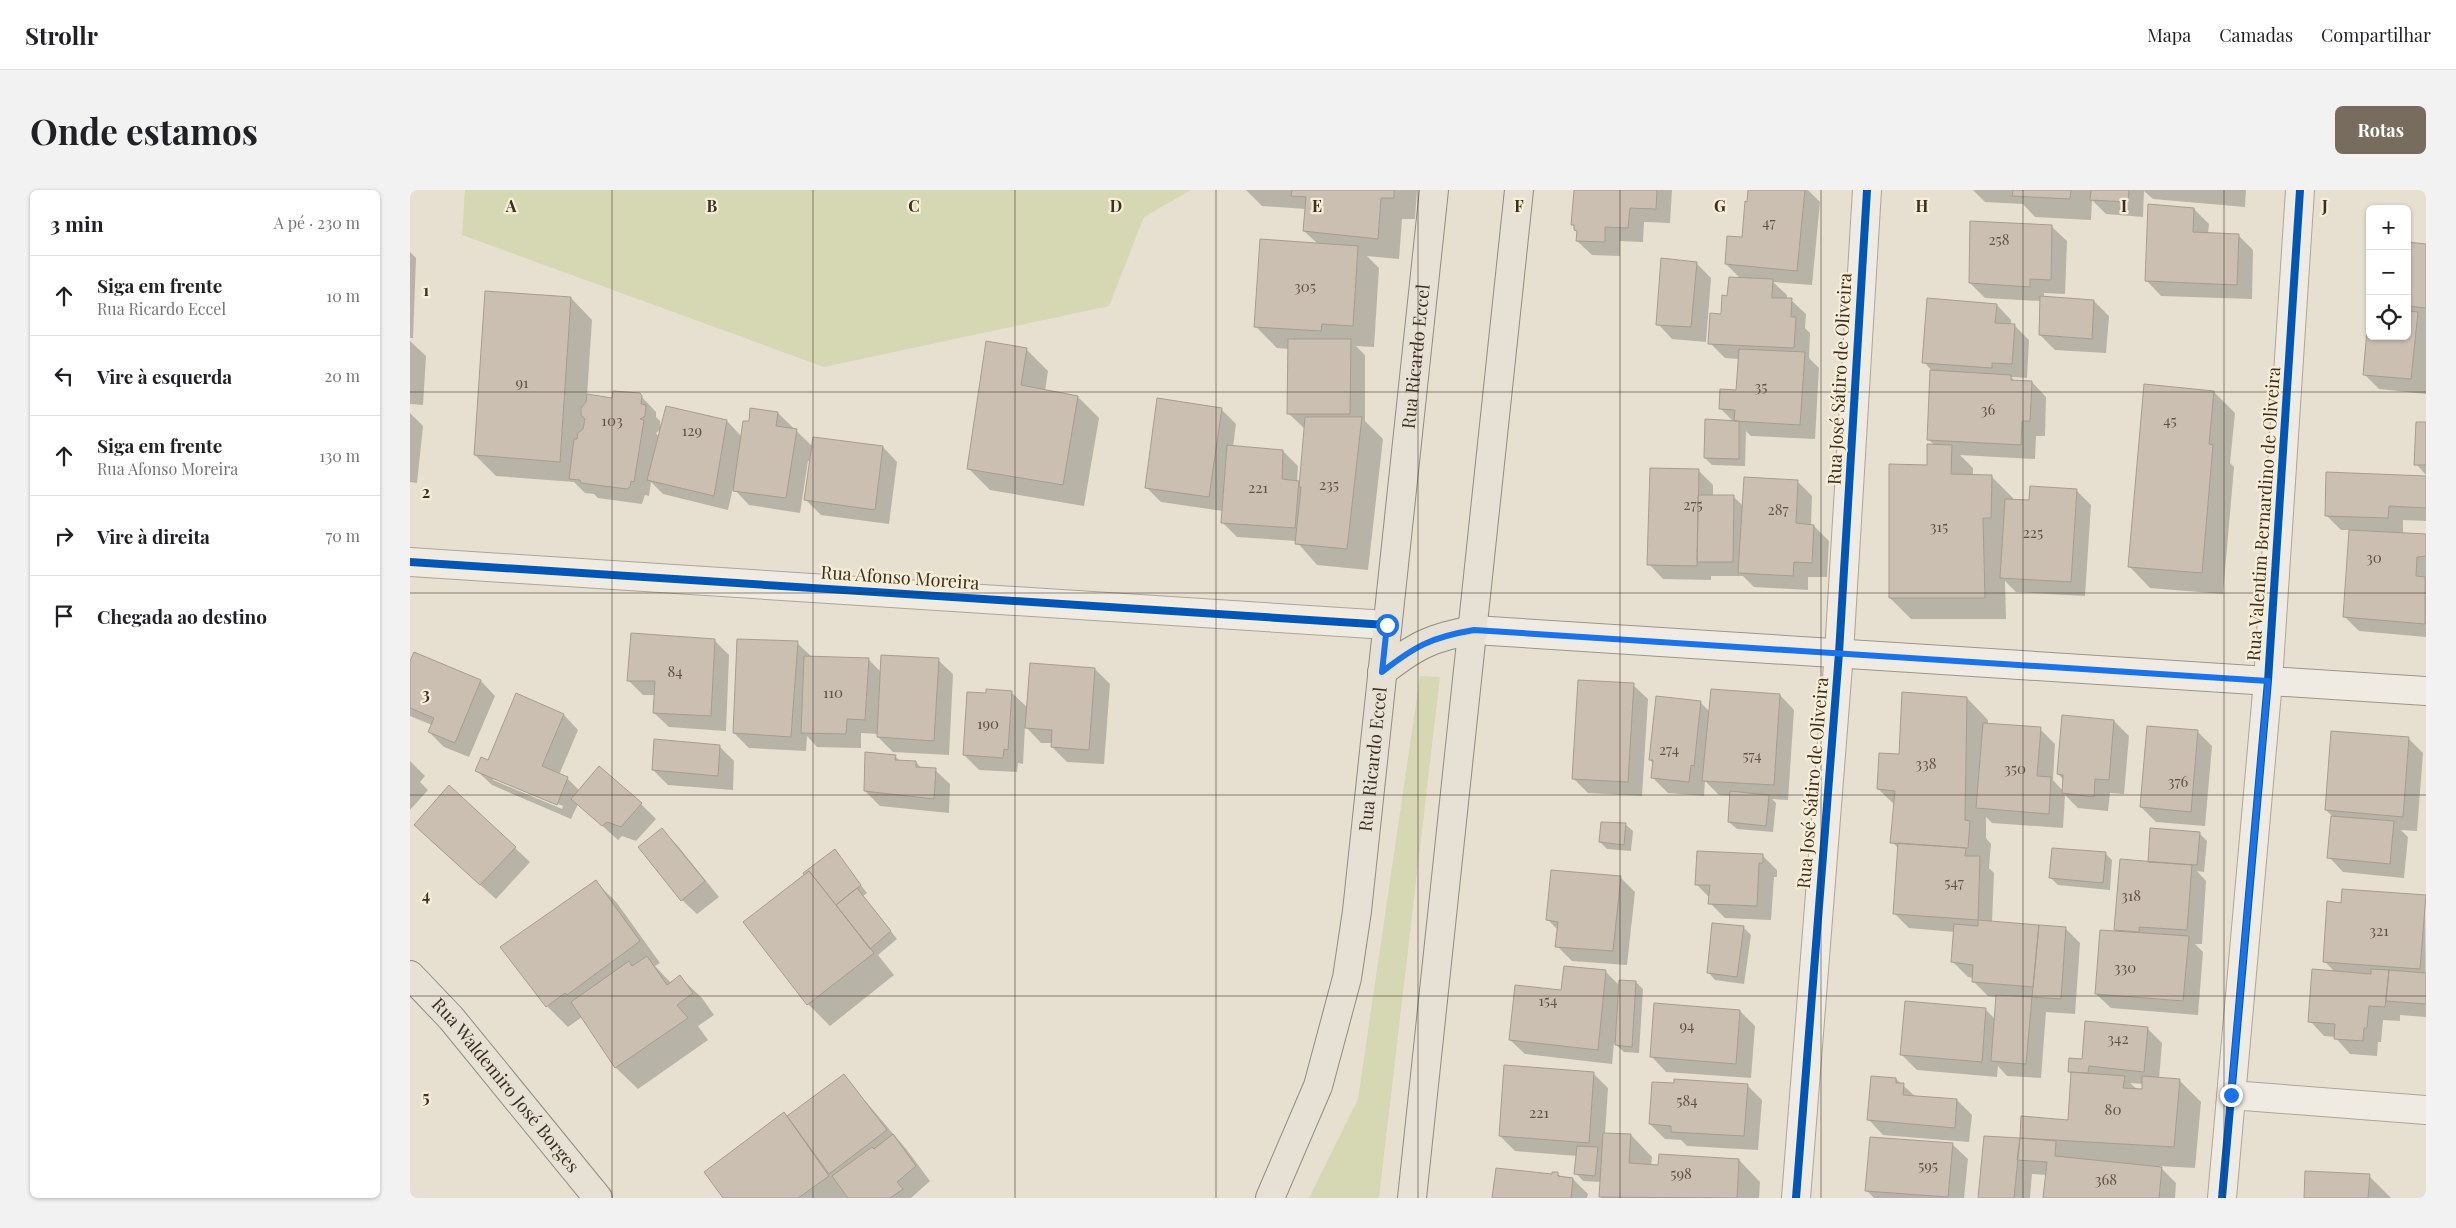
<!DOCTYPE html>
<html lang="pt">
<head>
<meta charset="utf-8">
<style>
  :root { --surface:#fff; --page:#f2f2f2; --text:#202124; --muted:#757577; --line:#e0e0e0; --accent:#786c5e }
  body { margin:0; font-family:"Playfair Display",serif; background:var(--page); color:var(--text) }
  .controls { position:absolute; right:15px; top:15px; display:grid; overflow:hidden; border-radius:8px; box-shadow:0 1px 4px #0004 }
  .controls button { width:45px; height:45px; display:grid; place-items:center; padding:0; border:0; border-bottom:1px solid var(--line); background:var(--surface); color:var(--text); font:25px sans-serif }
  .stop { position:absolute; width:15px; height:15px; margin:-11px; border:4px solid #1a73e8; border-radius:50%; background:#fff }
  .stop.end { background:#1a73e8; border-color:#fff; box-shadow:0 1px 5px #0008 }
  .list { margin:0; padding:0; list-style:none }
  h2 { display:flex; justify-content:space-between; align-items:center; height:65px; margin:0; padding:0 20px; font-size:21px }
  h2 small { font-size:16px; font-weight:400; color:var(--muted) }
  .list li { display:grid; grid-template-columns:32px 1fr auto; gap:15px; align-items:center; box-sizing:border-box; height:80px; padding:0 20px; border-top:1px solid var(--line) }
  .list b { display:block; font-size:19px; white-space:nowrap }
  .list p { margin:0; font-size:16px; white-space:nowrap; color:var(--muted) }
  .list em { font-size:16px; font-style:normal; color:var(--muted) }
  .icon { flex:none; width:28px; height:28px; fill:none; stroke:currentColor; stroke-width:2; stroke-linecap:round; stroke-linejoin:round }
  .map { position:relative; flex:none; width:2016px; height:1008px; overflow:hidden; border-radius:8px }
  header { display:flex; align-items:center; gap:30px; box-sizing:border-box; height:70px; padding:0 25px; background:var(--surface); border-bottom:1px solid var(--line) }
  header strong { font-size:24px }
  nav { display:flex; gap:28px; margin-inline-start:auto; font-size:18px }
  .intro { display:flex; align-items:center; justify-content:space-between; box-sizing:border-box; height:120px; padding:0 30px }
  h1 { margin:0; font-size:35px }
  .button { padding:12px 22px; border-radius:8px; background:var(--accent); color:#fff; font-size:18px; font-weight:700 }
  main { display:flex; gap:30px; padding:0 30px }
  aside { flex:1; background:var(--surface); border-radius:8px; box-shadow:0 1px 4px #0004 }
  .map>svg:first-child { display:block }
  .green { fill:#d6d7b3 }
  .shadow { fill:#0003; fill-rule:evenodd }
  .building { fill:#cbbfb2; stroke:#a89c90 }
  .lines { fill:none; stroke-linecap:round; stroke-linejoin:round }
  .street-casing { stroke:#ada599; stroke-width:30 }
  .secondary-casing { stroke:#9c958a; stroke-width:30 }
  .primary-casing { stroke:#928b80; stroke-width:30 }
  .street { stroke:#efebe3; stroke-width:28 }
  .secondary { stroke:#efebe3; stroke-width:28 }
  .primary { stroke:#e6e1d4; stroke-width:28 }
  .cycleway-casing { stroke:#f7eed8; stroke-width:11 }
  .cycleway { stroke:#0057b8; stroke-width:8 }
  .route { stroke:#1a73e8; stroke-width:6 }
  .grid { fill:none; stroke:#3d2e20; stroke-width:1; stroke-opacity:0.55 }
  .labels { text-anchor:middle; stroke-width:4.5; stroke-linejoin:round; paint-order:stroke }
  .number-label { font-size:15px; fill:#605244 }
  .street-label { font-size:18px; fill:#3d2e20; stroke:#f7eed8 }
  .grid-label { font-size:16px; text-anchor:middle; font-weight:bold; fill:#3d2e20; stroke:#f7eed8; stroke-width:4.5; stroke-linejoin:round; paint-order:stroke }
</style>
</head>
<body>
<header>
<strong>Strollr</strong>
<nav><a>Mapa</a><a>Camadas</a><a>Compartilhar</a></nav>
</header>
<div class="intro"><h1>Onde estamos</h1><a class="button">Rotas</a></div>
<main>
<aside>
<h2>3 min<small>A pé · 230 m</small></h2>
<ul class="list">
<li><svg class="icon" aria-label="ahead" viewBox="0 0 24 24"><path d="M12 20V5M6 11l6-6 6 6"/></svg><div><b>Siga em frente</b><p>Rua Ricardo Eccel</p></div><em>10 m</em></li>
<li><svg class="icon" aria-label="left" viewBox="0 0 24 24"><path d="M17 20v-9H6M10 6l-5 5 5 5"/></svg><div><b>Vire à esquerda</b></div><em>20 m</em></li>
<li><svg class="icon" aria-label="ahead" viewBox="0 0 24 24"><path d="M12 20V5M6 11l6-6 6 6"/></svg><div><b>Siga em frente</b><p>Rua Afonso Moreira</p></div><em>130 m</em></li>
<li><svg class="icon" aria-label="right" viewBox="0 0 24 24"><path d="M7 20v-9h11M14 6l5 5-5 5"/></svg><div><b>Vire à direita</b></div><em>70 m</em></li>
<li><svg class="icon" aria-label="arrive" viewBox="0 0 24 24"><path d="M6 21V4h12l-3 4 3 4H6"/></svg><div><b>Chegada ao destino</b></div></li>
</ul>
</aside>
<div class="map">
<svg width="2016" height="1008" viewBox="0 0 2016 1008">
  <rect width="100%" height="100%" fill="#e7e0d1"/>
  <path class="green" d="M55 0H781L734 27 699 116 414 177 52 45Z
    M1010 486 1030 487 969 1008H899L948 909Z"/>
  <path class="shadow" d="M836 0H1007L1005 29H992L989 69 957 66 969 78 964 157 946 156 955 165V231L973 249 958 380 907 375 886 351 827 347 812 332 813 321 751 312 736 297 811 219 826 234 823 257 873 261 888 276 887 292H890L895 239 879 224V159L867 158 846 137 908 54 894 41 896 19 852 16Z
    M1165 0H1262L1260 33 1234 32 1233 52 1210 51V66L1182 65 1167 51 1168 42 1163 35Z
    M1339 0H1398L1410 12 1402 95 1363 92 1377 105V110H1381L1396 124 1395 138 1400 143 1399 168 1409 178 1405 249 1341 246 1336 241 1335 276 1302 275 1295 268 1324 232 1310 218 1327 201 1329 169 1315 168 1300 153 1331 89 1316 74 1333 48Z
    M1563 0H1836L1835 17 1743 9 1734 1 1733 27 1696 24 1682 10 1681 30 1625 27 1613 14 1575 12Z
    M1784 19 1799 34 1798 44 1828 45 1843 60 1842 109 1751 106 1737 91Z
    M1642 37 1657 51 1655 104 1634 103V108L1684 111 1699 126 1696 163 1645 160 1630 145 1631 111 1575 108 1560 93Z
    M1997 53 2016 55V204L1969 199 1954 184 1960 121V146H1997Z
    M0 62 6 68 3 148H0Z
    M1286 73 1301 88 1296 152 1262 149 1248 134Z
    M161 108 182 130 177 206 203 210 229 204 246 222V227L250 231 251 239 246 243 249 247 317 231 332 247 340 233 368 223 403 257H473L487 272 479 334 411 325 396 310 401 271H398L390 323 339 315 323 298 318 320 253 304 241 292 239 306 235 305 232 314 188 308 184 304 175 303 164 292 86 286 65 265Z
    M1587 115 1601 130V135H1604L1619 150 1617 188 1601 187 1605 191 1622 192 1636 207 1635 246H1626L1625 269 1550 265 1563 278V286L1582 287 1603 308V311L1620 312 1666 300 1681 315 1675 406 1606 402 1595 391 1596 429H1501L1480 408 1524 255 1518 249 1521 180 1514 172Z
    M0 151 16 166 13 215 0 214Z
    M617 160 638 181 635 201 668 207 689 228 674 316 580 300 558 278Z
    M1804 202 1825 223 1820 273 1824 277 1813 404 1740 398 1719 376Z
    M0 223 13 236 7 293 0 292Z
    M2016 233V285L2006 274Z
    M1288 280 1303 295V306H1323L1333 316 1387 291 1402 306 1401 336H1404L1419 351 1417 387H1398V400L1344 397 1333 386H1301V390L1253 389 1239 374Z
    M2016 287V331L1993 330V344L2016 346V447L1949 441 1934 426 1940 340H1931L1916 325Z
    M304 450 319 465 316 541 259 537 244 523 245 505H233L218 490Z
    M387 453 403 468 458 469 471 482 528 470 543 484 539 565 483 562 468 547V544L451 543V558L407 557 397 546 396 561 339 558 324 543Z
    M4 463 71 491 85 506 59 567 34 557 19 542 22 535 0 526V474Z
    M685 479 700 494 694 574 657 572 642 557V553H631L615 536 613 574 608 573 607 582 569 580 554 565 577 505 601 502 618 518Z
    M1223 495 1238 509 1232 606 1178 603 1163 588Z
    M1370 505 1384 520 1378 610 1362 609 1366 613 1363 642 1327 639 1319 632 1321 606 1309 605 1295 591 1294 606 1258 603 1243 588 1244 574 1240 570 1290 512 1300 522Z
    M1557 508 1578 530V535L1630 539 1645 554 1643 590 1653 601 1654 590 1648 584 1704 531 1719 546 1714 604 1700 603 1698 621 1668 618 1655 605 1653 638 1582 633 1576 627V648L1581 654 1579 678 1584 683 1582 733 1655 738 1670 753 1665 824 1636 822 1631 888 1597 886 1588 876 1587 887 1507 880 1492 865 1576 820 1586 830 1588 807 1578 806 1563 791V788L1558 787 1543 772 1545 742 1499 738 1484 723 1489 659 1482 652 1485 615 1468 599 1490 566Z
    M154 525 168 540 149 585 158 589 170 601 189 578 231 614 246 629 226 651 212 646 208 650 168 614 161 629 82 595 67 581ZM83 587 153 616 152 619 83 590Z
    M1787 541 1802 556 1795 636 1746 632 1731 617Z
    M1999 549 2013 563 2007 641 1991 640 1998 647 1994 688 1933 682 1919 667 1922 626 1916 620Z
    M309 556 324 571 323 600 258 595 243 580Z
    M485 566 490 571 506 572 512 579 525 580 540 594 539 623 470 616 455 601Z
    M0 571 15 586 10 592 18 600 0 620Z
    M1215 634 1223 641 1221 661 1197 659 1190 652Z
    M252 640 267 655 309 707 287 724 272 710Z
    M1789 643 1797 651 1794 682 1787 681 1796 691 1792 754H1785L1793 762 1788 825 1701 818 1686 804 1706 741 1711 670 1739 673Z
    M20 650 105 658 120 672 86 709Z
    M424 661 457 703 453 706 487 749 468 765 484 785 420 836 398 814 335 732Z
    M1695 663 1702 670 1700 700 1648 695 1641 688Z
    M1352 665 1367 680V687H1364L1361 730 1315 728 1300 713V708L1287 695Z
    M1210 687 1225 702 1217 775 1162 771 1147 756 1149 741 1137 729Z
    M186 692 207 713 250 773 245 776 261 793 270 787 292 808 304 825 288 836 298 850 228 899 206 878 172 827 158 837 137 816Z
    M2015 707 2016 827 1990 825V831L1973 830 1971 852H1968L1967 866 1940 864 1925 847 1914 846 1900 831 1925 782 1914 771 1932 714Z
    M1333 737 1341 745 1334 794 1305 790 1298 782Z
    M1196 782 1210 796 1226 792 1233 799 1229 863 1214 862 1204 853 1202 874 1115 864 1100 850 1152 801Z
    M1330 821 1345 836 1341 888 1256 882 1242 867Z
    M1737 838 1752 853 1749 889 1769 890 1791 912 1785 978 1749 976 1766 993 1765 1008H1634L1637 985 1622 984 1620 1008H1569L1611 949 1613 928 1659 931 1662 884 1659 881 1673 871ZM1720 893 1733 894V901L1728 900Z
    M1183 883 1198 898 1195 944 1221 945 1242 967 1241 976 1329 970 1350 992 1349 1008H1191V992L1173 991 1166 983 1167 966 1105 961 1090 946Z
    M434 886 497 960 520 991 501 1008H314L378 928Z
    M1486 889 1506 907 1547 910 1562 925 1559 952 1473 945 1459 930Z
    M1337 895 1352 910 1348 960 1277 956 1271 950 1255 949 1240 934Z
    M1543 955 1558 969 1554 1008H1464L1456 1000Z
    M1148 984 1152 988 1163 989 1178 1004 1177 1008H1084Z
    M1959 986 1981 1008H1895Z"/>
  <path class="building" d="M882 0H984V8H971L968 49 893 41 896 7 881 6Z
    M1164 0H1247L1246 19 1220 18 1218 38 1195 37V52L1166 51 1167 41 1164 40V35H1161Z
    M1338 0H1395L1387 81 1315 74 1317 46 1332 47 1335 11 1337 12Z
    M1603 0H1661L1660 9 1602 6Z
    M1681 0H1719L1718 12 1680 10Z
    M1738 14 1784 18 1783 42 1829 44 1827 95 1735 91Z
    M1560 31 1642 35 1641 90 1620 89V97L1559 93Z
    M850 49 948 56 943 136 912 134 911 141 844 137Z
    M1997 52 2016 54V118L1997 116Z
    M1251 68 1287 72 1281 137 1246 135Z
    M1319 87 1363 89 1362 108H1382L1381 127H1386L1384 158 1298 154 1300 123 1311 124 1312 105 1317 106Z
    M75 101 161 107 150 272 64 265Z
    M1630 106 1684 110 1682 149 1629 145Z
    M1517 108 1587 114 1585 133 1605 134 1602 174 1582 173V178L1512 173Z
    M1959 118 1960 146H1997V121L2008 122 2001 189 1953 185Z
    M878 149H941L940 224H877Z
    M576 151 617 158 611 195 668 206 653 295 557 279Z
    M1329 159 1395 162 1390 235 1324 231 1325 220 1309 219 1310 199 1326 200Z
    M1520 180 1601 185V190L1622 191 1620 231H1612L1611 255 1517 250Z
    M1734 194 1804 201 1799 254 1803 255 1792 383 1718 377Z
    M203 201 230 203 232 206 231 214 236 215 235 226 230 229 234 230 224 292 221 291 220 297 217 299 171 293 170 290 159 289 164 249H167L168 243 173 239 175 229 171 225V218L176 212 177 204 202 208Z
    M747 208 812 218 799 307 735 298Z
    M256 216 317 230 304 306 237 290Z
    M340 218 368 222 366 236 387 239 376 308 323 301 333 231H339Z
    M895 227H952L937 359 885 354 891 297H889Z
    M1295 229 1329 231V269L1294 268Z
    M2006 232H2016V275H2004Z
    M403 247 473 256 465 320 394 310Z
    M1517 254 1542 255 1541 284 1582 285 1581 328H1573L1575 408H1479V274L1517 275Z
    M817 255 873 260 872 289 889 291 885 338 811 333Z
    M1240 278 1289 279 1287 376 1237 375Z
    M1916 282 2016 286V318L1979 316 1978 328 1915 326Z
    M1334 287 1388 290 1386 333 1404 335 1402 373 1384 372 1383 386 1328 383Z
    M1620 296 1667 299 1661 392 1590 388 1595 309 1619 310Z
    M1288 305H1324L1323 372H1287Z
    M1939 340 2016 344V366L2007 367 2006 386 2015 387V434L1933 427Z
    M221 443 305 449 301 526 243 523 245 491H217Z
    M327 449 388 451 381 547 323 543Z
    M4 462 71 490 45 553 18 542 24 528 0 518V471Z
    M471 465 529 468 524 551 467 547Z
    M394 466 459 468 455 530 437 529 436 544 391 543Z
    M620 473 685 478 679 560 641 557 642 540 615 538Z
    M1168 490 1224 493 1218 592 1162 589Z
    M576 499 602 501 598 560 594 559 593 568 553 565 557 502 576 503Z
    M1301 499 1370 504 1364 595 1292 591Z
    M1492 502 1557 507 1555 630 1560 631 1558 658 1480 653 1485 601 1467 599 1469 563 1489 564Z
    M106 503 154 524 132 576 158 587 147 615 65 581 71 567 78 570Z
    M1246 506 1291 511 1284 576 1281 575 1279 592 1241 588 1243 570H1239Z
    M1652 525 1704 530 1699 590 1685 589 1684 607 1652 603 1653 585 1647 584Z
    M1573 533 1631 537 1627 586 1641 587 1639 624 1566 618Z
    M1737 536 1788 540 1781 622 1730 617Z
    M1921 541 1999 547 1993 627 1915 620Z
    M244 549 310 555 308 586 242 580Z
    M455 562 486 565 485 570 506 571V577L526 578 524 609 454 601Z
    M189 576 232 613 211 637 197 632 192 636 161 609Z
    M39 595 106 657 70 695 4 635Z
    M1320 601 1359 605 1356 636 1318 632Z
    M1921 626 1984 631 1980 674 1917 668Z
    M1191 632 1216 633 1214 655 1189 652Z
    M252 638 295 691 271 711 228 657Z
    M1740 638 1790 642 1787 675 1738 672Z
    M1488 653 1556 658 1555 666H1570L1568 730 1483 724Z
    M1642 658 1696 662 1693 693 1639 688Z
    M425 659 451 695 426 715 399 681 394 685 393 683Z
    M1287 661 1353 664V673H1349L1347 716 1298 714 1300 695H1285Z
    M1710 669 1782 675 1777 740 1729 737V742L1704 740Z
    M1141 680 1211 686 1203 761 1145 757 1148 732 1136 730Z
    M399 681 464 763 397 815 333 732Z
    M186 690 230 751 157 805 155 803 136 817 90 757Z
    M447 698 481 741 460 759 426 715Z
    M1932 699 2016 705 2010 779 1913 772 1917 711 1931 713Z
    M1568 730 1629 735 1623 797 1562 792 1563 775 1541 772 1544 734 1568 736Z
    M1302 733 1334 736 1327 787 1297 783Z
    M1629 735 1656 737 1651 809 1622 807Z
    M1690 740 1779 746 1773 811 1685 804Z
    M237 766 257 795 270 785 283 803 267 815 278 828 205 878 161 812 219 771 222 776Z
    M1154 776 1196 780 1188 860 1099 850 1105 795 1151 800Z
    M1902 779 1961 784V779L1979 780 1975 817 1959 816 1957 838H1954L1953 851 1924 849 1925 834 1898 832Z
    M1979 780 2016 783V814L1976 811Z
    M1209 790 1226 791 1222 857 1205 855Z
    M1586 805 1622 807 1616 874 1581 871Z
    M1495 811 1576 818 1572 872 1490 865Z
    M1244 813 1330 820 1326 874 1240 867Z
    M1675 831 1738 837 1734 882 1679 876 1678 883 1658 882 1659 868 1672 869Z
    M1094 875 1184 882 1179 953 1089 946Z
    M1661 882 1715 886 1713 898 1732 899V886L1770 889 1764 957 1610 948 1611 926 1658 930Z
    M434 884 477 940 419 984 377 926Z
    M1461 886 1486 888V893H1494L1493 905 1547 909 1545 938 1457 930Z
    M1264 889 1338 894 1334 946 1261 942V936L1239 934 1242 892 1264 893Z
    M374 922 419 986 388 1008H313L294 982Z
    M1193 943 1221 944 1219 973 1248 975 1249 964 1329 969 1327 1008 1189 1007Z
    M483 944 506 976 487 992 493 999 480 1008H438L422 986 462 957 464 959Z
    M1574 946 1610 948 1604 1008H1568Z
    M1460 947 1543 953 1538 1007 1455 1001Z
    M1610 948 1646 951 1645 966 1752 977 1749 1008H1633L1637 972 1607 970Z
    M1167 956 1188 957 1185 986 1164 984Z
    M1086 978 1142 984V982H1148V986L1163 988 1161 1008H1082Z
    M1895 981 1960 984 1958 1008H1894Z"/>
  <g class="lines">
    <defs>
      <path id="street" d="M0 372 977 435
        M1821 905 2016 920
        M1386 1008 1429 463 1457 0
        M1812 1008 1858 491 1890 0"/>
      <path id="secondary" d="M1064 440 2016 501"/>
      <g id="primary">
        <path d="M972 482C1005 456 1022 447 1064 440"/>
        <path id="s1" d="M0 785 41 828 188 1008"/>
        <path id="s2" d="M860 1008 908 896 937 788 947 721 1024 0"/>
        <path d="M1002 1008 1109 0"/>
      </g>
    </defs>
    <use href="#street" class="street-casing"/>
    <use href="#secondary" class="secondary-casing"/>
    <use href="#primary" class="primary-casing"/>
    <use href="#street" class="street"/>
    <use href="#secondary" class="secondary"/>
    <use href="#primary" class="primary"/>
    <defs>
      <path id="cycleway" d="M0 372 977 435
        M1386 1008 1429 463 1457 0
        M1812 1008 1858 491 1890 0"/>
    </defs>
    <use href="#cycleway" class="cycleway-casing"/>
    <use href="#cycleway" class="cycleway"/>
  </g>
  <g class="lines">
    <path class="route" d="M977 435 972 482C1005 456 1022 447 1064 440L1858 491 1821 905"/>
  </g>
  <path class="grid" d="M202 0V1008M403 0V1008M605 0V1008M806 0V1008M1008 0V1008M1210 0V1008M1411 0V1008M1613 0V1008M1814 0V1008M0 202H2016M0 403H2016M0 605H2016M0 806H2016"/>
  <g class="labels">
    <g class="number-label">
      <text x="1359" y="38">47</text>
      <text x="1589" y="55">258</text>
      <text x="895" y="102">305</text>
      <text x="112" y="198">91</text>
      <text x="1351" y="202">35</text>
      <text x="1578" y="225">36</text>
      <text x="202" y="236">103</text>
      <text x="1760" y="236">45</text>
      <text x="282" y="246">129</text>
      <text x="919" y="300">235</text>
      <text x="848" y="303">221</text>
      <text x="1283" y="320">275</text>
      <text x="1368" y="325">287</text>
      <text x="1529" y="342">315</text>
      <text x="1623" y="348">225</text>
      <text x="1964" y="373">30</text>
      <text x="265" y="487">84</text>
      <text x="423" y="508">110</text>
      <text x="578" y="539">190</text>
      <text x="1259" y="565">274</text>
      <text x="1342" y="571">574</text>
      <text x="1516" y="579">338</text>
      <text x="1605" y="584">350</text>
      <text x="1768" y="597">376</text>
      <text x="1544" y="698">547</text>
      <text x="1721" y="711">318</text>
      <text x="1969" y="746">321</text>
      <text x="1715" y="783">330</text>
      <text x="1138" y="816">154</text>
      <text x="1277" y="841">94</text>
      <text x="1708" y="854">342</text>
      <text x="1277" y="916">584</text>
      <text x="1703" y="925">80</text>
      <text x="1129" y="928">221</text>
      <text x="1518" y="981">595</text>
      <text x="1271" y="989">598</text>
      <text x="1696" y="995">368</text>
    </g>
    <g class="street-label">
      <text dy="6" stroke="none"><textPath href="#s2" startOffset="859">Rua Ricardo Eccel</textPath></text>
      <text transform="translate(1430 189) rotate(-87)" y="6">Rua José Sátiro de Oliveira</text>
      <text transform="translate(1854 324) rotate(-86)" y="6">Rua Valentim Bernardino de Oliveira</text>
      <text transform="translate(490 388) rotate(4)" y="6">Rua Afonso Moreira</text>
      <text dy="6" stroke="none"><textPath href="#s2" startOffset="454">Rua Ricardo Eccel</textPath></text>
      <text transform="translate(1403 593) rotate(-85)" y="6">Rua José Sátiro de Oliveira</text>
      <text dy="6" stroke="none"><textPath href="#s1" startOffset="146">Rua Waldemiro José Borges</textPath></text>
    </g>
  </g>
  <g class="grid-label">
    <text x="101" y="22">A</text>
    <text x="302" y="22">B</text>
    <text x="504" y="22">C</text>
    <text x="706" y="22">D</text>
    <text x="907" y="22">E</text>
    <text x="1109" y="22">F</text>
    <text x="1310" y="22">G</text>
    <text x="1512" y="22">H</text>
    <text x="1714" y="22">I</text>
    <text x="1915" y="22">J</text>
    <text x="16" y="106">1</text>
    <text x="16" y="308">2</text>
    <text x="16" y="510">3</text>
    <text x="16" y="711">4</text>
    <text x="16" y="913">5</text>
  </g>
</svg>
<div class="controls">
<button>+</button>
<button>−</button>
<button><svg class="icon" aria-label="locate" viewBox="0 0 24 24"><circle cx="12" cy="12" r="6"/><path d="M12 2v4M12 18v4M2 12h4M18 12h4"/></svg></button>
</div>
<div class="stop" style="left:977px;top:435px"></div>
<div class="stop end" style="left:1821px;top:905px"></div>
</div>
</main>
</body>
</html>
